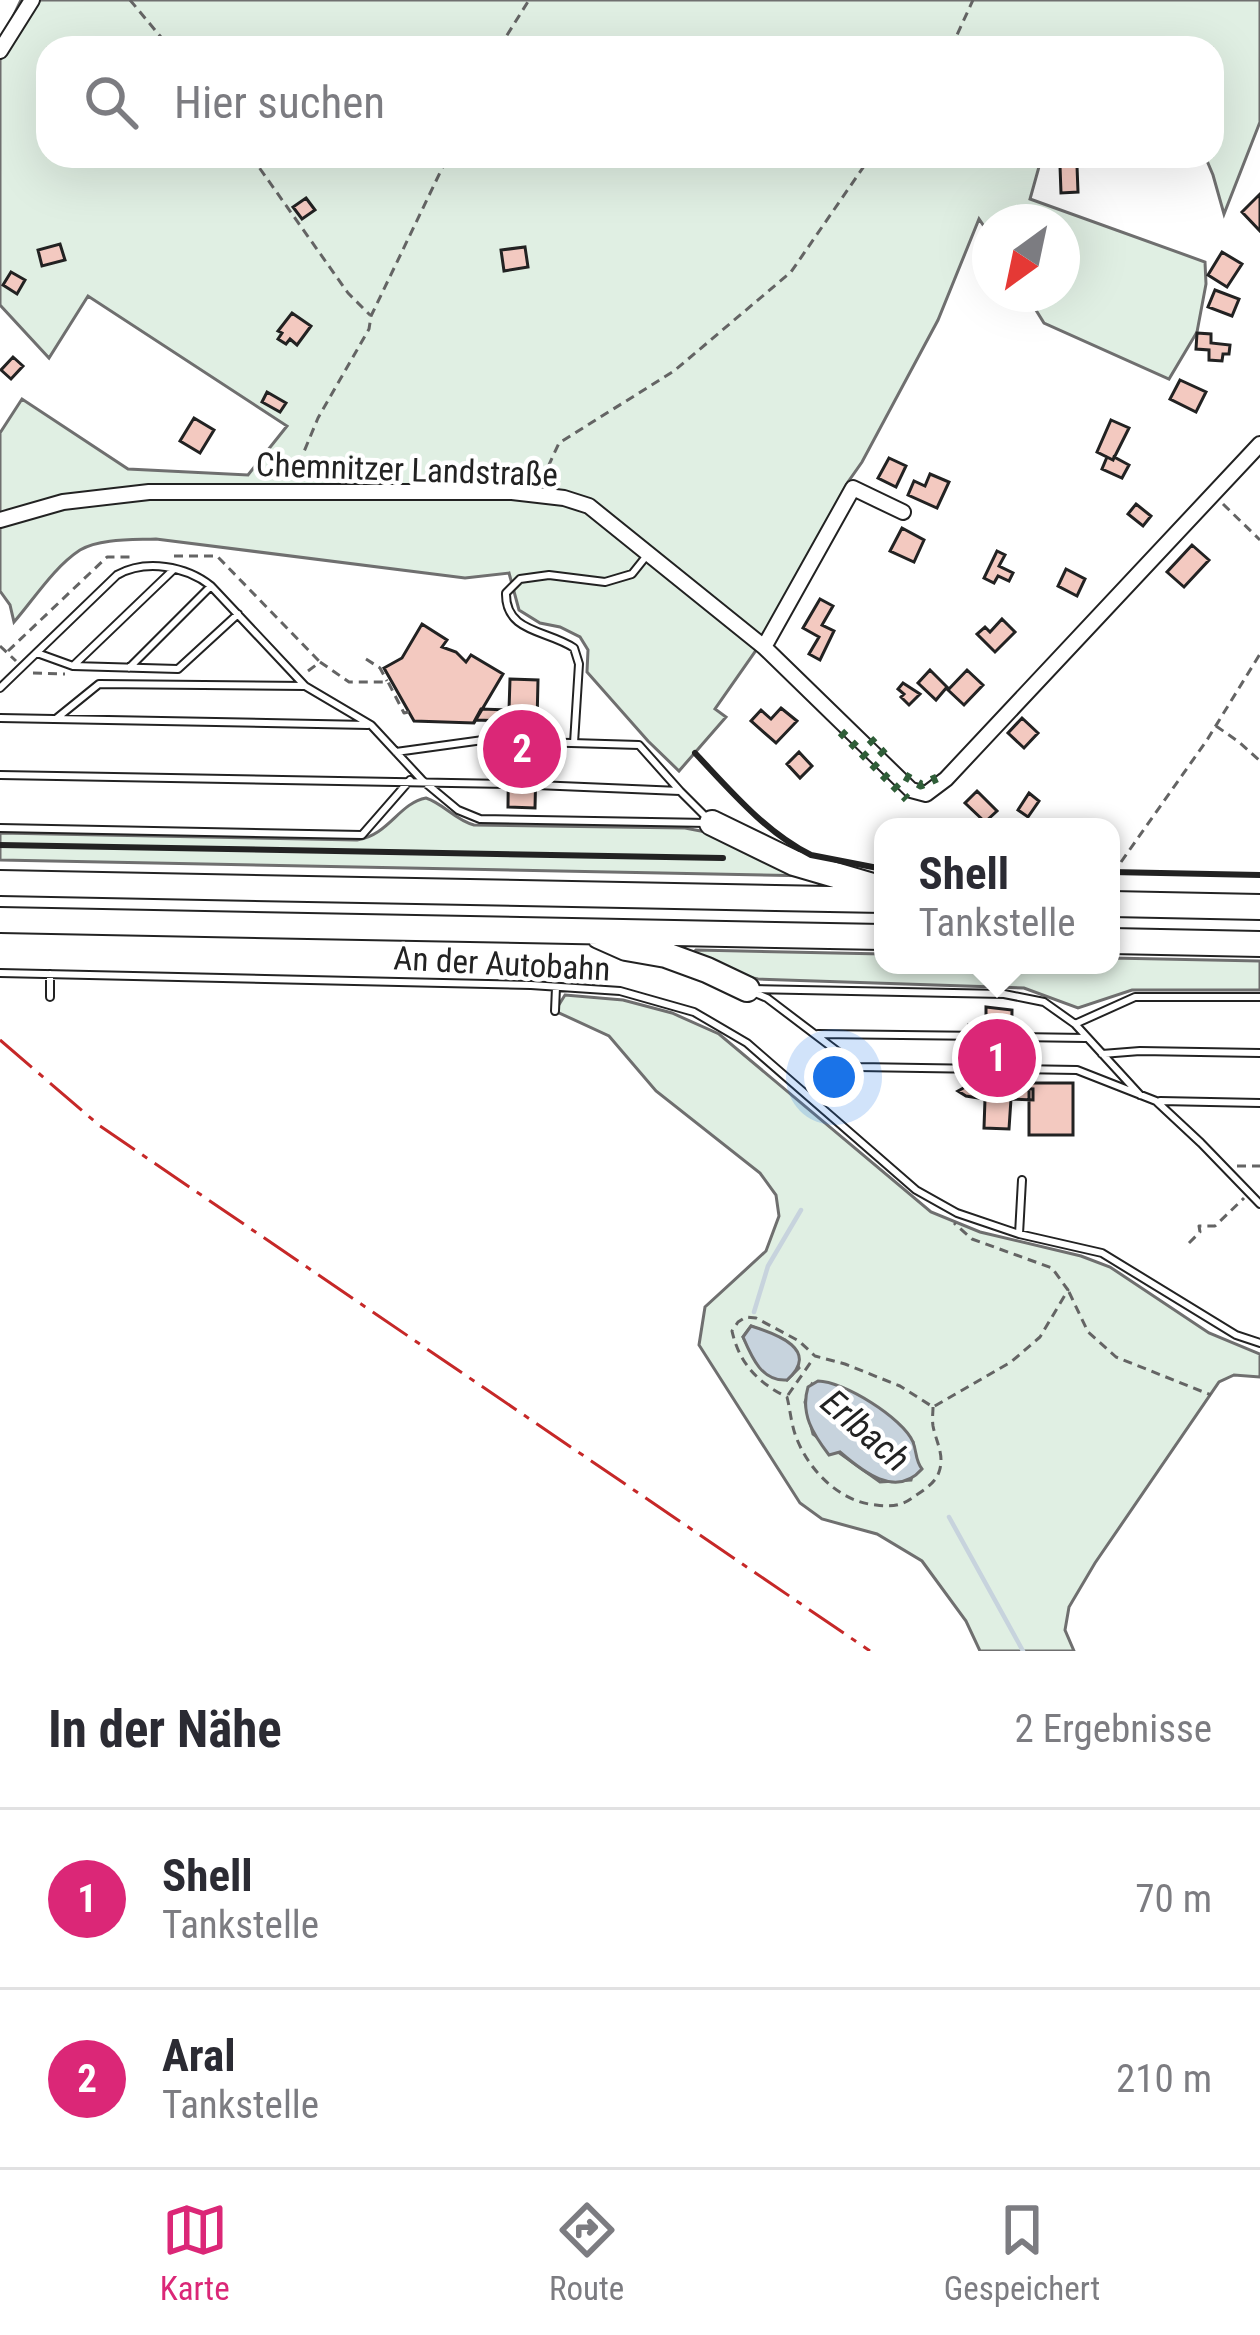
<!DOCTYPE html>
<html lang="de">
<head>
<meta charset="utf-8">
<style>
  :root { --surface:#fff; --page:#f7f7f7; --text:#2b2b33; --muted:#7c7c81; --line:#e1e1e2; --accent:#db2777 }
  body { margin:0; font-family:"Roboto Condensed",sans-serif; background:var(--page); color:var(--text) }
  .compass { position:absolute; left:972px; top:204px; width:108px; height:108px; border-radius:50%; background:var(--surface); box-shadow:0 12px 48px #0002; rotate:213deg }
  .you { position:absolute; left:834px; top:1077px; width:42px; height:42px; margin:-30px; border:9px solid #fff; border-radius:50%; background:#1a73e8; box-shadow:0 0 0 18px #1a73e833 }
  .badge { display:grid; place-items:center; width:78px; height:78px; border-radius:50%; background:var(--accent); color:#fff; font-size:39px; font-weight:700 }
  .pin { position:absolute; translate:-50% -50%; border:6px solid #fff; box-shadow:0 3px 12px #0006 }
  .popup { position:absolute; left:874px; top:818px; width:246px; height:156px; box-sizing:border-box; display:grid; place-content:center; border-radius:24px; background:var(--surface); filter:drop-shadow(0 3px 9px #0005); font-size:39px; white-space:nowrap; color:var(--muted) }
  .popup b { font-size:45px; color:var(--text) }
  .popup::after { content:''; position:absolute; left:50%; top:100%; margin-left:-24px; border:24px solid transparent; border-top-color:var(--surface) }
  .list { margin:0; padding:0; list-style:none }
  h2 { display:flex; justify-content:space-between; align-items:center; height:156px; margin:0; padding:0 48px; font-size:51px }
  h2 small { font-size:39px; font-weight:400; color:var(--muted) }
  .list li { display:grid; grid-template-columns:78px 1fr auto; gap:36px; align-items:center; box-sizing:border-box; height:180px; padding:0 48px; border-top:3px solid var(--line) }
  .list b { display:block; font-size:45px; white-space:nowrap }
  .list p { margin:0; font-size:39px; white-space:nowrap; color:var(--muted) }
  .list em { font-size:39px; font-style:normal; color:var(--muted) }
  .icon { flex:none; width:66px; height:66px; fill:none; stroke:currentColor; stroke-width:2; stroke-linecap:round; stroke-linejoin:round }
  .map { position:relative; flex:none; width:1260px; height:1651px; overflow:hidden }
  .search { position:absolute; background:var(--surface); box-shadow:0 12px 48px #0002; left:36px; right:36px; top:36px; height:132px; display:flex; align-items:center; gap:30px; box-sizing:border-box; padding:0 42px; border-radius:36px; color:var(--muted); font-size:45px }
  .sheet { height:516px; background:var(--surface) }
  nav { display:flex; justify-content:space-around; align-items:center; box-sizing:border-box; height:168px; border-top:3px solid var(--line); background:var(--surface); font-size:33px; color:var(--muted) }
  nav a { display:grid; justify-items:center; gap:6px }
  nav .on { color:var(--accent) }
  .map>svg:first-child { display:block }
  .green { fill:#e0efe3; stroke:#6f6f6f; stroke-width:3; fill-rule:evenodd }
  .water { fill:#c7d3dd; stroke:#6f6f6f; stroke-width:3 }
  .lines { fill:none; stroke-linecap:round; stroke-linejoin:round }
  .stream { stroke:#c7d3dd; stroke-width:4.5 }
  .building { fill:#f3c9c0; stroke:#222; stroke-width:3 }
  .service-casing { stroke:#222; stroke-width:10 }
  .minor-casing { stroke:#222; stroke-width:18 }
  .motorway-casing { stroke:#222; stroke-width:28 }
  .path { stroke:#646464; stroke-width:3; stroke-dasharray:9 6; stroke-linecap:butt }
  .service { stroke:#fff; stroke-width:6 }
  .minor { stroke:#fff; stroke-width:14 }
  .motorway { stroke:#fff; stroke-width:24 }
  .hedge { stroke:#2f5e38; stroke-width:9; stroke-dasharray:6 9; stroke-linecap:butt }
  .wall { stroke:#222; stroke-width:6 }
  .power { stroke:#c62828; stroke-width:3; stroke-dasharray:42 9 6 9; stroke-linecap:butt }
  .labels { text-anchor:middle; stroke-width:9; stroke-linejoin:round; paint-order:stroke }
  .street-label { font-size:33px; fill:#222; stroke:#fff }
  .water-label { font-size:36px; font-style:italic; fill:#222; stroke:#fff }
</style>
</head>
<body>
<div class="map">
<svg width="1260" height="1651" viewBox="0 0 1260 1651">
  <rect width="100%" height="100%" fill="#fff"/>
  <path class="green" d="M21 0H1260V122L1224 214 1213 175 1205 156H1212V48H48V156H1042L1030 199 1205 262 1206 284 1197 332 1169 379 1044 323 1026 294H1062V222H990V235L979 219 938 320 862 462 848 482 766 636 715 709 726 717 679 771 648 741 587 672 588 650 580 637 560 627 540 623 519 610 509 573 465 578 156 539C134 540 100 538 80 550 54 567 34 599 14 622L10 605 0 591V433L22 399 128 469 248 475 287 426 88 296 49 358 0 305V44Z
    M426 798C444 804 455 820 474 825L685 828 711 833 814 876 0 860V833L357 840C389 835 399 803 426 798Z
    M696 950 883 954V965H1111V958L1260 961V990H1132L1078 1008 1024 988 758 979 743 976 693 953Z
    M565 995 623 1000 672 1013 719 1034 931 1212 980 1232 1081 1256 1110 1267 1209 1333 1260 1354V1377L1234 1375 1219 1382 1095 1563 1069 1607 1065 1630 1074 1651H980L966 1621 922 1561 877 1534 822 1519 800 1503 699 1345 705 1307 766 1251 779 1216 776 1195 760 1173 656 1091 609 1036 555 1011ZM751 1326 785 1340 799 1368 787 1380 756 1362 743 1337ZM812 1384 913 1442 916 1461 911 1480 880 1482 813 1434 805 1402Z"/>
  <path class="water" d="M751 1326C777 1334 821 1350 787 1380 762 1382 752 1358 743 1337Z
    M818 1381C843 1381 903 1418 913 1442 917 1452 915 1460 922 1469 896 1499 862 1471 840 1452L829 1455C813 1434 800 1414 808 1387Z"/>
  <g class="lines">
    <path class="stream" d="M754 1312 768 1266 801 1210
      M949 1517 1023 1651"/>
  </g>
  <path class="building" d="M1060 166H1077L1078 192 1061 193Z
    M1260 194V231L1242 212Z
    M306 198 315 210 302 219 293 207Z
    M60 244 65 260 42 266 38 250Z
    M525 247 528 267 504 271 501 250Z
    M1222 252 1242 264 1227 287 1208 275Z
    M11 272 25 280 17 294 3 285Z
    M1215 290 1239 299 1232 316 1208 307Z
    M292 313 311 326 297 345 290 339 286 344 278 339 282 333 278 331Z
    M1197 333 1211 334V343L1230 345 1229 354H1223L1222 361 1209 360V350L1196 349Z
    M13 357 23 366 11 379 1 370Z
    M1180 380 1206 392 1196 412 1170 399Z
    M267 392 286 403 280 412 262 402Z
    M194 418 214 430 200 453 180 441Z
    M1111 420 1129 428 1113 460 1097 452Z
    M1107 457 1113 460 1114 457 1129 465 1122 478 1102 469Z
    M889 458 906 466 896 487 878 478Z
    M930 474 949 482 937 508 908 495 914 481 925 486Z
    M1136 504 1151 516 1143 526 1128 514Z
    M902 528 924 540 914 562 890 551Z
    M1192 545 1209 560 1184 587 1167 572Z
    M997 551 1005 555 999 566 1013 573 1009 581 998 576 994 583 984 578Z
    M1066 569 1085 579 1077 596 1058 586Z
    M820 599 833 606 822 625 834 631 820 660 809 654 819 637 803 628Z
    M1002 619 1015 632 995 652 977 634 985 627 990 632Z
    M422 624 447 640 442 647 456 652 466 662 471 655 503 674 474 723 414 721 384 668 402 658Z
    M930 670 947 687 936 700 918 683Z
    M967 670 983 685 964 705 948 690Z
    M510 679 538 680 535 808 508 807 509 721 475 720 481 709 509 710Z
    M903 683 920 694 909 705 901 697 904 694 898 689Z
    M781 708 797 721 776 743 751 721 761 710 771 719Z
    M1022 718 1038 733 1024 748 1008 733Z
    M799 752 812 766 800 778 787 764Z
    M977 791 997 811 985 822 965 803Z
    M1029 793 1039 801 1028 817 1018 810Z
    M986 1007 1012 1010 1011 1088 1033 1089V1100L1011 1099 1009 1129 984 1128 985 1099 966 1096 958 1091 967 1086 985 1087 986 1032H970L969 1025H986Z
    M1029 1083H1073V1135H1029Z"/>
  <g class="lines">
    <defs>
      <path id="service" d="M37 653 73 666 178 669 238 614
        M74 665 173 570
        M129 668 211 586
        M0 688 117 575C146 559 186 566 211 586L305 686 371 725 422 780 458 810 480 819 708 823
        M0 718 368 725
        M57 718 99 684 305 686
        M537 742 639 745 680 791
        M574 743 579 664 574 648C548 630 505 633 506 593L520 579 549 575 605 582 632 574 648 554
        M396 752 483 740 509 741
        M0 775 508 784
        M536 785 680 791 709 820
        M0 828 362 835 410 780
        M0 973 531 985 620 991 694 1012 747 1043 916 1190 957 1213 1019 1234 1102 1253 1236 1335 1260 1343
        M750 989 1004 994 1044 1002 1075 1024 1140 1095
        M755 993 767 998 858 1067 985 1069
        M50 997V974
        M555 1011 556 987
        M1075 1024 1135 997H1260
        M818 1034 986 1036
        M1011 1037 1086 1038
        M1102 1054 1140 1051 1260 1053
        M1011 1069 1077 1070 1156 1101 1201 1143 1260 1204
        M1160 1101 1260 1103
        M1019 1234 1022 1180"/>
      <path id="minor" d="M0 51 32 0
        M0 520 63 502 149 492H512L564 498 589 506 764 647 911 790 926 794 946 779 1260 444
        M764 647 853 488 903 512"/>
      <path id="motorway" d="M712 823 794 863 883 889
        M0 883 883 900
        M1111 904 1260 907
        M0 920 883 937
        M599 936 626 948 666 955 707 970 747 989
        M1111 941 1260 944"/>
    </defs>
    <use href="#service" class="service-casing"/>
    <use href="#minor" class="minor-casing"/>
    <use href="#motorway" class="motorway-casing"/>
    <path class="path" d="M130 0 170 48
      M499 48 529 0
      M951 48 973 0
      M251 156 348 293 370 315
      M293 478 318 418 369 329 371 316 448 156
      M542 480 559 443 674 371 791 272 871 156
      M1223 504 1260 540
      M174 556H217L319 661
      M0 646 16 661
      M8 651 107 557H135
      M366 659 380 668 387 681
      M308 671 320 662 349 682H388L404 713 409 712
      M33 673 65 674
      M1216 726 1239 742 1260 761
      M1121 862 1207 740 1260 654
      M1237 1166H1260
      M1189 1243 1200 1232 1199 1226H1215L1244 1198
      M1069 1292 1088 1332 1116 1357 1211 1395
      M788 1395 813 1359
      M933 1407C933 1413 932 1419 933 1426 936 1442 945 1455 939 1472 935 1484 922 1491 912 1498 901 1506 890 1507 876 1505 839 1502 807 1469 795 1434 791 1422 790 1409 787 1397 758 1383 739 1363 732 1331L738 1322 746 1317 756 1318 799 1341 815 1356 845 1364 900 1386 933 1407 1011 1362 1040 1337 1068 1290 1052 1268 972 1239 954 1223"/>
    <use href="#service" class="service"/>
    <use href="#minor" class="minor"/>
    <use href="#motorway" class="motorway"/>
    <path class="hedge" d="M841 732 907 799
      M870 739 885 755
      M905 776 921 785 937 778"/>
    <path class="wall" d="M695 753C730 790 765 832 811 855L883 869
      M0 845 723 858
      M1111 872 1260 875"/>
    <path class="power" d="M0 1040 100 1126 870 1651"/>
  </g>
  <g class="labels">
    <g class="street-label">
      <text transform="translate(407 469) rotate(2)" y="12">Chemnitzer Landstraße</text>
      <text transform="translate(502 963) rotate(3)" y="12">An der Autobahn</text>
    </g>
    <g class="water-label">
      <text transform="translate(866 1430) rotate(41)" y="13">Erlbach</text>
    </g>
  </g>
</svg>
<svg class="compass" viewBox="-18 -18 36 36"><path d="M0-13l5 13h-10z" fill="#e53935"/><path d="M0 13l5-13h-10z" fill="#7c7c81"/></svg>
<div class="you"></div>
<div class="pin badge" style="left:997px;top:1058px">1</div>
<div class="popup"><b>Shell</b>Tankstelle</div>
<div class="pin badge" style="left:522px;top:749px">2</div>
<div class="search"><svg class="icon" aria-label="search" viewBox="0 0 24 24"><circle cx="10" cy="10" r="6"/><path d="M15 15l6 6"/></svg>Hier suchen</div>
</div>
<section class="sheet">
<h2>In der Nähe<small>2 Ergebnisse</small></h2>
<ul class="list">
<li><span class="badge">1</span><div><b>Shell</b><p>Tankstelle</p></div><em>70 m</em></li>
<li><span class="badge">2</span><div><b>Aral</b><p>Tankstelle</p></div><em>210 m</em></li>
</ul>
</section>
<nav>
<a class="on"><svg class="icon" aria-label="map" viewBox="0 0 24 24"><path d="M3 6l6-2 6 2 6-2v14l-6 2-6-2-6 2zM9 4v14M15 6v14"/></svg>Karte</a>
<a><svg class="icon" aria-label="directions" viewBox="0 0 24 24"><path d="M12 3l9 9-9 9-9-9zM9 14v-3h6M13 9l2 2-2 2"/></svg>Route</a>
<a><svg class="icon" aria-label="saved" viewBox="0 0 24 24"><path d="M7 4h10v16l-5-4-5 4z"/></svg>Gespeichert</a>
</nav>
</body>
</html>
